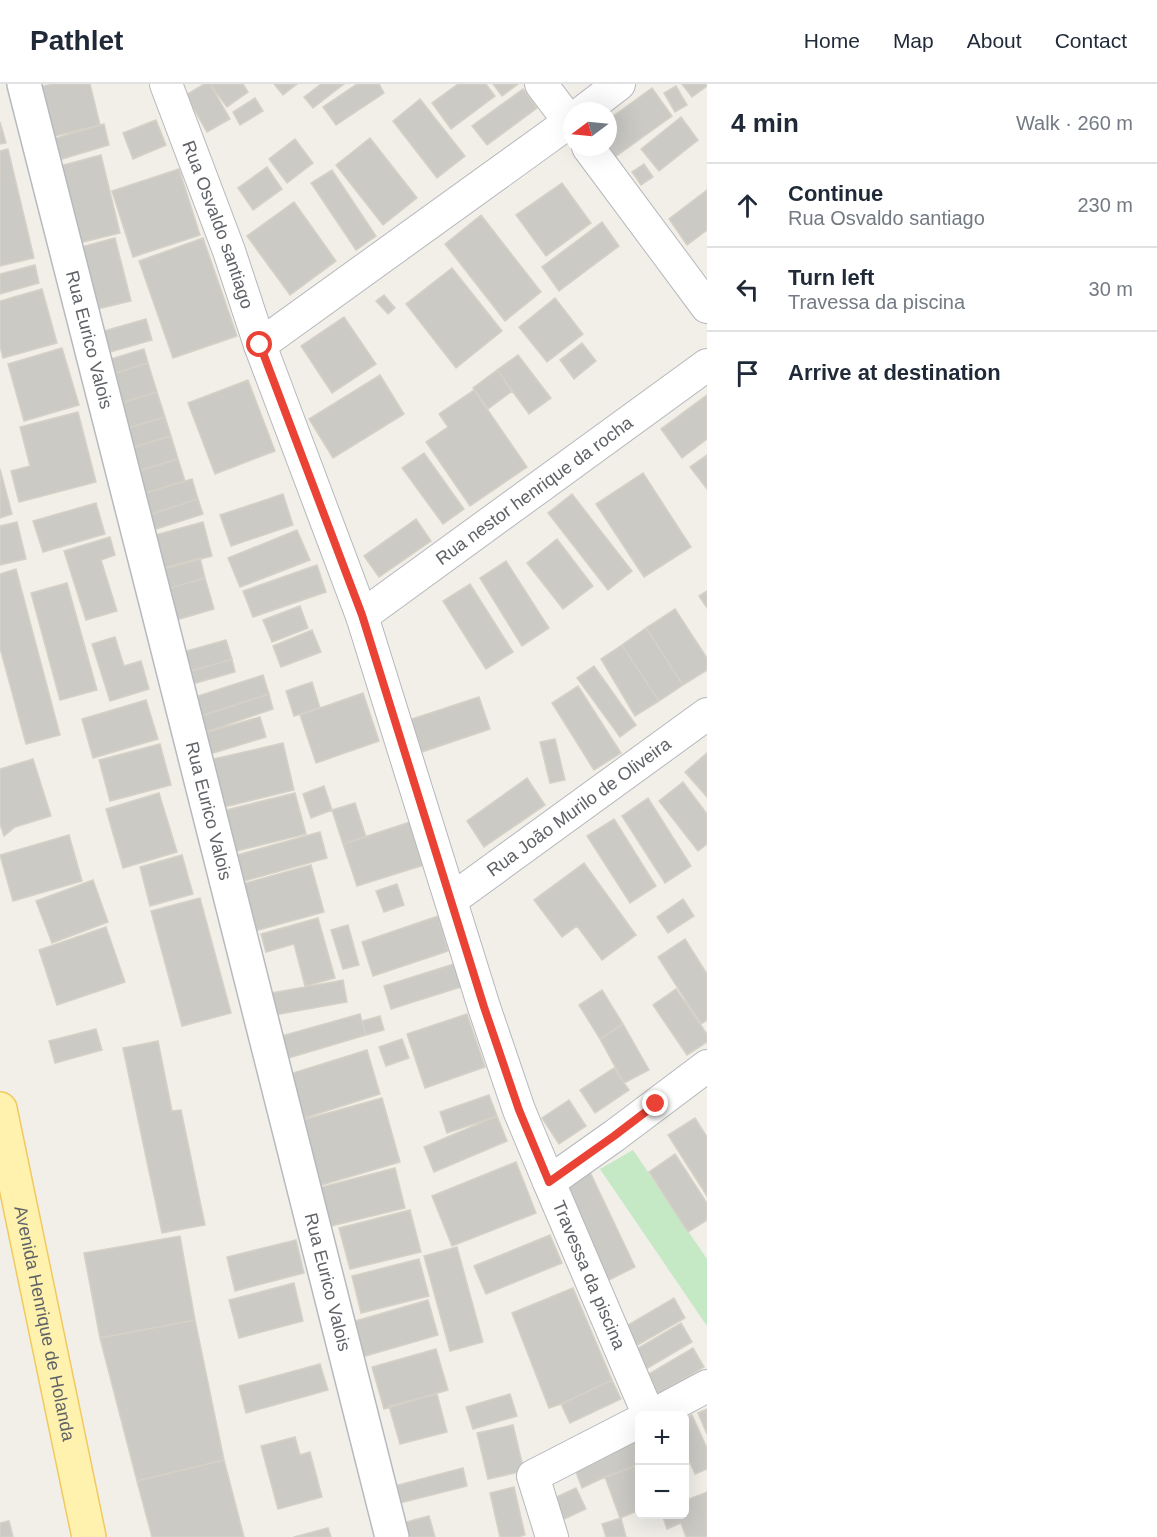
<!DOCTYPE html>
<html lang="en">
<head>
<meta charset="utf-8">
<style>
  :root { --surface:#fff; --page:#f2f2f3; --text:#1f2937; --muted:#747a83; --line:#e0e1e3 }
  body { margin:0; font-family:Arial,sans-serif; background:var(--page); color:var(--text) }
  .controls { position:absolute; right:18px; bottom:18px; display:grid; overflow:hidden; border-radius:9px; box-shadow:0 6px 24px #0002 }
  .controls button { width:54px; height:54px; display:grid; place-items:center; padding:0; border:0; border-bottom:2px solid var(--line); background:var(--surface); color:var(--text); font:30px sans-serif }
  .compass { position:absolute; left:563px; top:18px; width:54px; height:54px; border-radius:50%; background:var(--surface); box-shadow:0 6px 24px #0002; rotate:254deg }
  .stop { position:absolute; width:18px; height:18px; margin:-14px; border:4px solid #ea4335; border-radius:50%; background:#fff }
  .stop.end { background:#ea4335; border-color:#fff; box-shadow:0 2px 6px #0008 }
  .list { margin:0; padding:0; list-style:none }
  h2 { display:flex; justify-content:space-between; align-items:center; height:78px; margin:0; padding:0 24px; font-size:26px }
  h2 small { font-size:20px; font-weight:400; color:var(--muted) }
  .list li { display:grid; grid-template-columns:39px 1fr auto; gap:18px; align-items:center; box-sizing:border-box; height:84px; padding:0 24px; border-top:2px solid var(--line) }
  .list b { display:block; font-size:22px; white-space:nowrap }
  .list p { margin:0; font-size:20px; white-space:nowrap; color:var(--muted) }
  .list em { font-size:20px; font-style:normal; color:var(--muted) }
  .icon { flex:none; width:33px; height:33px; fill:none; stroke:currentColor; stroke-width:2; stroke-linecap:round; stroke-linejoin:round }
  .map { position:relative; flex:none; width:707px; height:1453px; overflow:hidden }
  header { display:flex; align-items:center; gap:36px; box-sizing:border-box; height:84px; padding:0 30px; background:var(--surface); border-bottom:2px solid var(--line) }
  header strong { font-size:28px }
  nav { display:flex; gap:33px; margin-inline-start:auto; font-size:21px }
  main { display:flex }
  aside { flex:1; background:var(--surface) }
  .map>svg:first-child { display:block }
  .green { fill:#c5e8c5 }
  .building { fill:#cccac5; stroke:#d6d1c6; stroke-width:1.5 }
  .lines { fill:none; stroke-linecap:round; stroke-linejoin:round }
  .street-casing { stroke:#b5b8bc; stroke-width:34 }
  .secondary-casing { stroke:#b6babf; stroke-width:36 }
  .primary-casing { stroke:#f2c960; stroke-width:36 }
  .street { stroke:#fff; stroke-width:32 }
  .secondary { stroke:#fff; stroke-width:33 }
  .primary { stroke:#fff2af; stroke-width:33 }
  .route { stroke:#ea4335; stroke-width:8 }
  .labels { text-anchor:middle; stroke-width:6; stroke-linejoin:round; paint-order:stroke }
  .street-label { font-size:18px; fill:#5f6368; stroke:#fff }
</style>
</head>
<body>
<header>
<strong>Pathlet</strong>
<nav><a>Home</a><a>Map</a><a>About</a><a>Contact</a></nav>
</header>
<main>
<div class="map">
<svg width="707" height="1453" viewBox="0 0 707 1453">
  <rect width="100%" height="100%" fill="#f1efe8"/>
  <path class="green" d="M633 1066 707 1175V1242L600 1085Z"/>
  <path class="building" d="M53 0H90L100 41 47 54 35 4Z
    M204 0H210L230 35 207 48 186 11Z
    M210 0H243L248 8 227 23Z
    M274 0H297L283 11Z
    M321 0H344L313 24 304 13Z
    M357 0H379L384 9 336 41 323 23Z
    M458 0H486L495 12 451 45 432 19Z
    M493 0H518L502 12Z
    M682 0H707V2L692 13Z
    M676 2 687 21 675 28 664 9Z
    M652 4 672 32 615 73 608 63V36Z
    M523 5 537 24 487 61 472 42Z
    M255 14 263 27 240 41 233 28Z
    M420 15 465 72 437 94 393 37Z
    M681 33 698 56 659 87 641 65Z
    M156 36 166 61 133 75 123 49Z
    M0 38 6 59 0 60Z
    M104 40 109 61 52 78 46 57Z
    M370 54 417 114 383 141 336 81Z
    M295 55 313 79 287 99 269 75Z
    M8 65 34 174 0 182V67Z
    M101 71 120 149 75 160 56 83Z
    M644 80 653 93 641 101 632 88Z
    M267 83 282 105 253 126 238 104Z
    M179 85 200 151 133 173 112 107Z
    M332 86 376 152 356 166 311 99Z
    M562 99 591 139 546 172 516 131Z
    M707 106V146L687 161 669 135Z
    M294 118 336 177 290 211 247 152Z
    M481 131 541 208 505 237 445 160Z
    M602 138 619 162 559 207 542 183Z
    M115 154 131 217 97 225 81 163Z
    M203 154 237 252 173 274 139 177Z
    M35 181 39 199 0 210V190Z
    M452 184 502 247 456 284 406 220Z
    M42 205 57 259 3 274 0 262V217Z
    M384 211 395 224 388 230 376 217Z
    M555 214 583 250 547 278 519 243Z
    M344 233 376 280 332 309 301 262Z
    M146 235 152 256 103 270 97 249Z
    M582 259 596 277 574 295 560 276Z
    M62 264 79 321 24 337 8 280Z
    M144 265 148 279 106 292 101 278Z
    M518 271 551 314 529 330 497 286Z
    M148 279 157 308 114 321 106 292Z
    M497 286 512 307 488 325 473 304Z
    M380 291 404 330 333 374 309 335Z
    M248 296 275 367 215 390 188 319Z
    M474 306 527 383 470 422 426 358 448 343 439 330Z
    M157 308 165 333 122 346 114 321Z
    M707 311V355L682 374 661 345Z
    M78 328 96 398 19 418 11 387 30 382 20 343Z
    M165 333 171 352 128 365 122 346Z
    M171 352 178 375 135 388 128 365Z
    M424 369 464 425 443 440 402 384Z
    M707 371V405L690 383Z
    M178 375 185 397 142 410 135 388Z
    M0 385 12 430 0 434Z
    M643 389 691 463 644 493 596 420Z
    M192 395 198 415 149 431 142 410Z
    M283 410 293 441 231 462 220 431Z
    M572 410 632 487 608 506 548 429Z
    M198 415 203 430 153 446 149 431Z
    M96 419 105 450 43 468 33 437Z
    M416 435 431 457 379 493 364 472Z
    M17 438 26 475 0 481V442Z
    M203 438 212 472 157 487 148 453Z
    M297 446 310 476 240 503 228 474Z
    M110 453 115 471 101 476 117 527 86 536 64 467Z
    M557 455 593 502 563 525 527 479Z
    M200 474 205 494 167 505 161 485Z
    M506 477 549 544 522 562 480 494Z
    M317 481 326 508 253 533 243 507Z
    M16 485 60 651 26 660 0 564V490Z
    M205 494 214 525 176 536 167 505Z
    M67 499 97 606 60 616 31 509Z
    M470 500 513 568 486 585 443 517Z
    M707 507V524L699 512Z
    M300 522 308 544 272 558 263 536Z
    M675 525 707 574V586L683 601 646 544Z
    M646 544 683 601 659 617 622 561Z
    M312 546 321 568 281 583 273 562Z
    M115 553 124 582 141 577 149 605 110 617 92 560Z
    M226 556 232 575 188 588 183 568Z
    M622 561 659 617 635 632 601 575Z
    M232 575 235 588 192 600 188 588Z
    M594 582 636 641 620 653 577 594Z
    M263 591 269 610 198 633 192 614Z
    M312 598 320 624 294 632 286 607Z
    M578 602 621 669 594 686 552 619Z
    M363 609 379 657 316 679 300 631Z
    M269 610 273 625 203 649 198 633Z
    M479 613 490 645 419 669 409 636Z
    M146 616 158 655 93 674 82 635Z
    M260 633 266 653 200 673 194 652Z
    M555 655 565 696 550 699 540 658Z
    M283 659 294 706 220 724 209 676Z
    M160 660 171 701 110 717 99 676Z
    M707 669V713L685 688Z
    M33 675 51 732 15 743 4 752 0 740V685Z
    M527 694 545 721 484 763 467 737Z
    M683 698 707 730V760L698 767 659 717Z
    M324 702 332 726 311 734 303 710Z
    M159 709 177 768 123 784 106 725Z
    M295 709 306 750 232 768 222 727Z
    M648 714 691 782 665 799 622 732Z
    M355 719 366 753 343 760 332 726Z
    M614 735 656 802 630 819 587 752Z
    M410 738 424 781 357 802 343 760Z
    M320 748 327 774 244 797 237 771Z
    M69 751 82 797 13 817 0 771Z
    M182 771 193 810 150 822 140 783Z
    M584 779 636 851 602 876 577 842 562 853 534 816Z
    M311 781 324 828 251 848 239 801Z
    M93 796 108 838 52 859 36 817Z
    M397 800 404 821 384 828 376 807Z
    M200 814 231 929 182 942 151 827Z
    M683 815 694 832 668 849 657 833Z
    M438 832 448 867 373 892 362 858Z
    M318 834 335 894 305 902 294 860 266 868 261 850Z
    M348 841 359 881 343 885 331 846Z
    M106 843 125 898 57 921 39 866Z
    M685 855 707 890V936L701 940 658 873Z
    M457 879 464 902 391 925 384 902Z
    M343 896 347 918 275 931 271 909Z
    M676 905 707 950V958L687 971 653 921Z
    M602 906 623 940 600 955 579 921Z
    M360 930 366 951 285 975 278 953Z
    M467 930 485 983 425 1004 407 950Z
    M380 932 384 946 366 951 362 937Z
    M623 940 649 986 624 999 600 955Z
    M96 945 102 966 55 979 49 957Z
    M402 955 409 974 386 982 379 963Z
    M158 957 172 1027 181 1026 205 1141 162 1149 123 964Z
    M367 966 380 1010 301 1035 287 991Z
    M614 984 629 1006 595 1029 580 1006Z
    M489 1011 497 1032 447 1049 440 1028Z
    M382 1014 400 1078 318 1102 299 1037Z
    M569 1016 586 1042 559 1060 542 1034Z
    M497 1032 507 1057 434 1088 424 1063Z
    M695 1034 707 1053V1112L668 1051Z
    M675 1070 707 1119V1136L688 1148 649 1088Z
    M516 1078 536 1129 452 1162 432 1112Z
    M395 1084 405 1124 327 1143 318 1104Z
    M590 1088 635 1183 605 1198 560 1102Z
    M410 1126 421 1168 350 1185 339 1144Z
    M550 1151 562 1179 486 1210 474 1182Z
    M180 1152 195 1236 100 1254 84 1169Z
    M296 1156 304 1189 235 1207 227 1173Z
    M457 1163 483 1258 450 1267 424 1172Z
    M419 1175 429 1212 361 1229 352 1192Z
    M294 1199 303 1237 239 1254 229 1216Z
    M573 1204 612 1296 561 1320 549 1324 512 1229Z
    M674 1214 685 1234 629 1266 618 1247Z
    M428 1216 438 1251 355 1275 345 1240Z
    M195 1236 224 1376 137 1397 100 1254Z
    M681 1239 692 1258 646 1285 635 1266Z
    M693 1264 704 1283 658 1310 647 1291Z
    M436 1265 448 1306 384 1325 372 1283Z
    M320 1280 328 1306 246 1329 239 1302Z
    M612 1296 621 1315 570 1339 561 1320Z
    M437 1310 447 1348 400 1360 389 1322Z
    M510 1310 517 1332 473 1345 466 1323Z
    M707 1325V1350L698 1329Z
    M692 1331 707 1364V1385L695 1390 684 1365V1334Z
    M513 1341 524 1387 488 1395 477 1349Z
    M295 1353 300 1371 310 1368 322 1413 278 1425 261 1362Z
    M640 1356V1380L605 1393 582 1404 574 1383Z
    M224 1376 244 1453H152L137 1397Z
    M640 1380V1426L620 1434 605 1393Z
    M463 1384 467 1402 392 1421 387 1404Z
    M514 1403 525 1451 517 1453H500L490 1409Z
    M576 1404 586 1425 562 1436 552 1415Z
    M707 1408V1453H686L681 1439 667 1445 662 1430H684V1417Z
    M429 1432 435 1453H403L399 1440Z
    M621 1434 626 1453H606L602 1440Z
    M9 1437 13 1453H0V1439Z
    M328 1444 331 1453H294Z"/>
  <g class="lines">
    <defs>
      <g id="street">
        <path id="s1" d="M166 0 229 167 260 261 362 532 484 923 519 1026 549 1098"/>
        <path d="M541 0 572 41"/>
        <path d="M584 27 619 0"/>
        <path d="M588 63 707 223"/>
        <path d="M260 261 572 36"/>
        <path id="s2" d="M362 532 707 281"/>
        <path id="s3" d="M451 816 707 630"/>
        <path d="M649 1332 549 1098 614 1052 707 982"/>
        <path d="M651 1332 707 1302"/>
        <path d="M552 1453 533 1392 640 1337"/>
      </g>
      <g id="secondary">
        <path id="s4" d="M24 0 157 522 392 1453"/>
      </g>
      <g id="primary">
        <path id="s5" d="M0 1025 89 1453"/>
      </g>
    </defs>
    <use href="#street" class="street-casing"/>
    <use href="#secondary" class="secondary-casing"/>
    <use href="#primary" class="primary-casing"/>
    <use href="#street" class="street"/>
    <use href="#secondary" class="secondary"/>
    <use href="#primary" class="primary"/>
  </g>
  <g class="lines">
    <path class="route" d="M260 261 362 531 484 923 519 1026 549 1098 614 1052 656 1020"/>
  </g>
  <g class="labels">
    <g class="street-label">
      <text dy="6" stroke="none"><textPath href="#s1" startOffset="150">Rua Osvaldo santiago</textPath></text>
      <text dy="6" stroke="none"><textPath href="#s4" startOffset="264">Rua Eurico Valois</textPath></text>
      <text dy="6" stroke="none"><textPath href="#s2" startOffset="213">Rua nestor henrique da rocha</textPath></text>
      <text dy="6" stroke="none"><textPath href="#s3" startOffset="158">Rua João Murilo de Oliveira</textPath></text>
      <text dy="6" stroke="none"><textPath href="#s4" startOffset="750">Rua Eurico Valois</textPath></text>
      <text transform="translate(589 1191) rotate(67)" y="6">Travessa da piscina</text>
      <text dy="6" stroke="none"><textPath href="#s4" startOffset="1236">Rua Eurico Valois</textPath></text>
      <text dy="6" stroke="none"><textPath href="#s5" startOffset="219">Avenida Henrique de Holanda</textPath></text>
    </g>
  </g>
</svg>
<div class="controls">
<button>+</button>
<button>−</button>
</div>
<svg class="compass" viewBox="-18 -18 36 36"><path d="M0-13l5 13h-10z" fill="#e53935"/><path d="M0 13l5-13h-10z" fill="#747a83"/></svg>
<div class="stop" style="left:260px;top:261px"></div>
<div class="stop end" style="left:656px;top:1020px"></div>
</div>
<aside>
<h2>4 min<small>Walk · 260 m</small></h2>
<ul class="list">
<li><svg class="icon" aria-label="ahead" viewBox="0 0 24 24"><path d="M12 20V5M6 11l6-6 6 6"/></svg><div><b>Continue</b><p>Rua Osvaldo santiago</p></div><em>230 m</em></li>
<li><svg class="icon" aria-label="left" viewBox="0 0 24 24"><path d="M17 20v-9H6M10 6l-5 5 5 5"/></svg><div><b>Turn left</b><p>Travessa da piscina</p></div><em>30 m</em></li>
<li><svg class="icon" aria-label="arrive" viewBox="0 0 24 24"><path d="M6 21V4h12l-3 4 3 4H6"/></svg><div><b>Arrive at destination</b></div></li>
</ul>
</aside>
</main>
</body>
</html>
